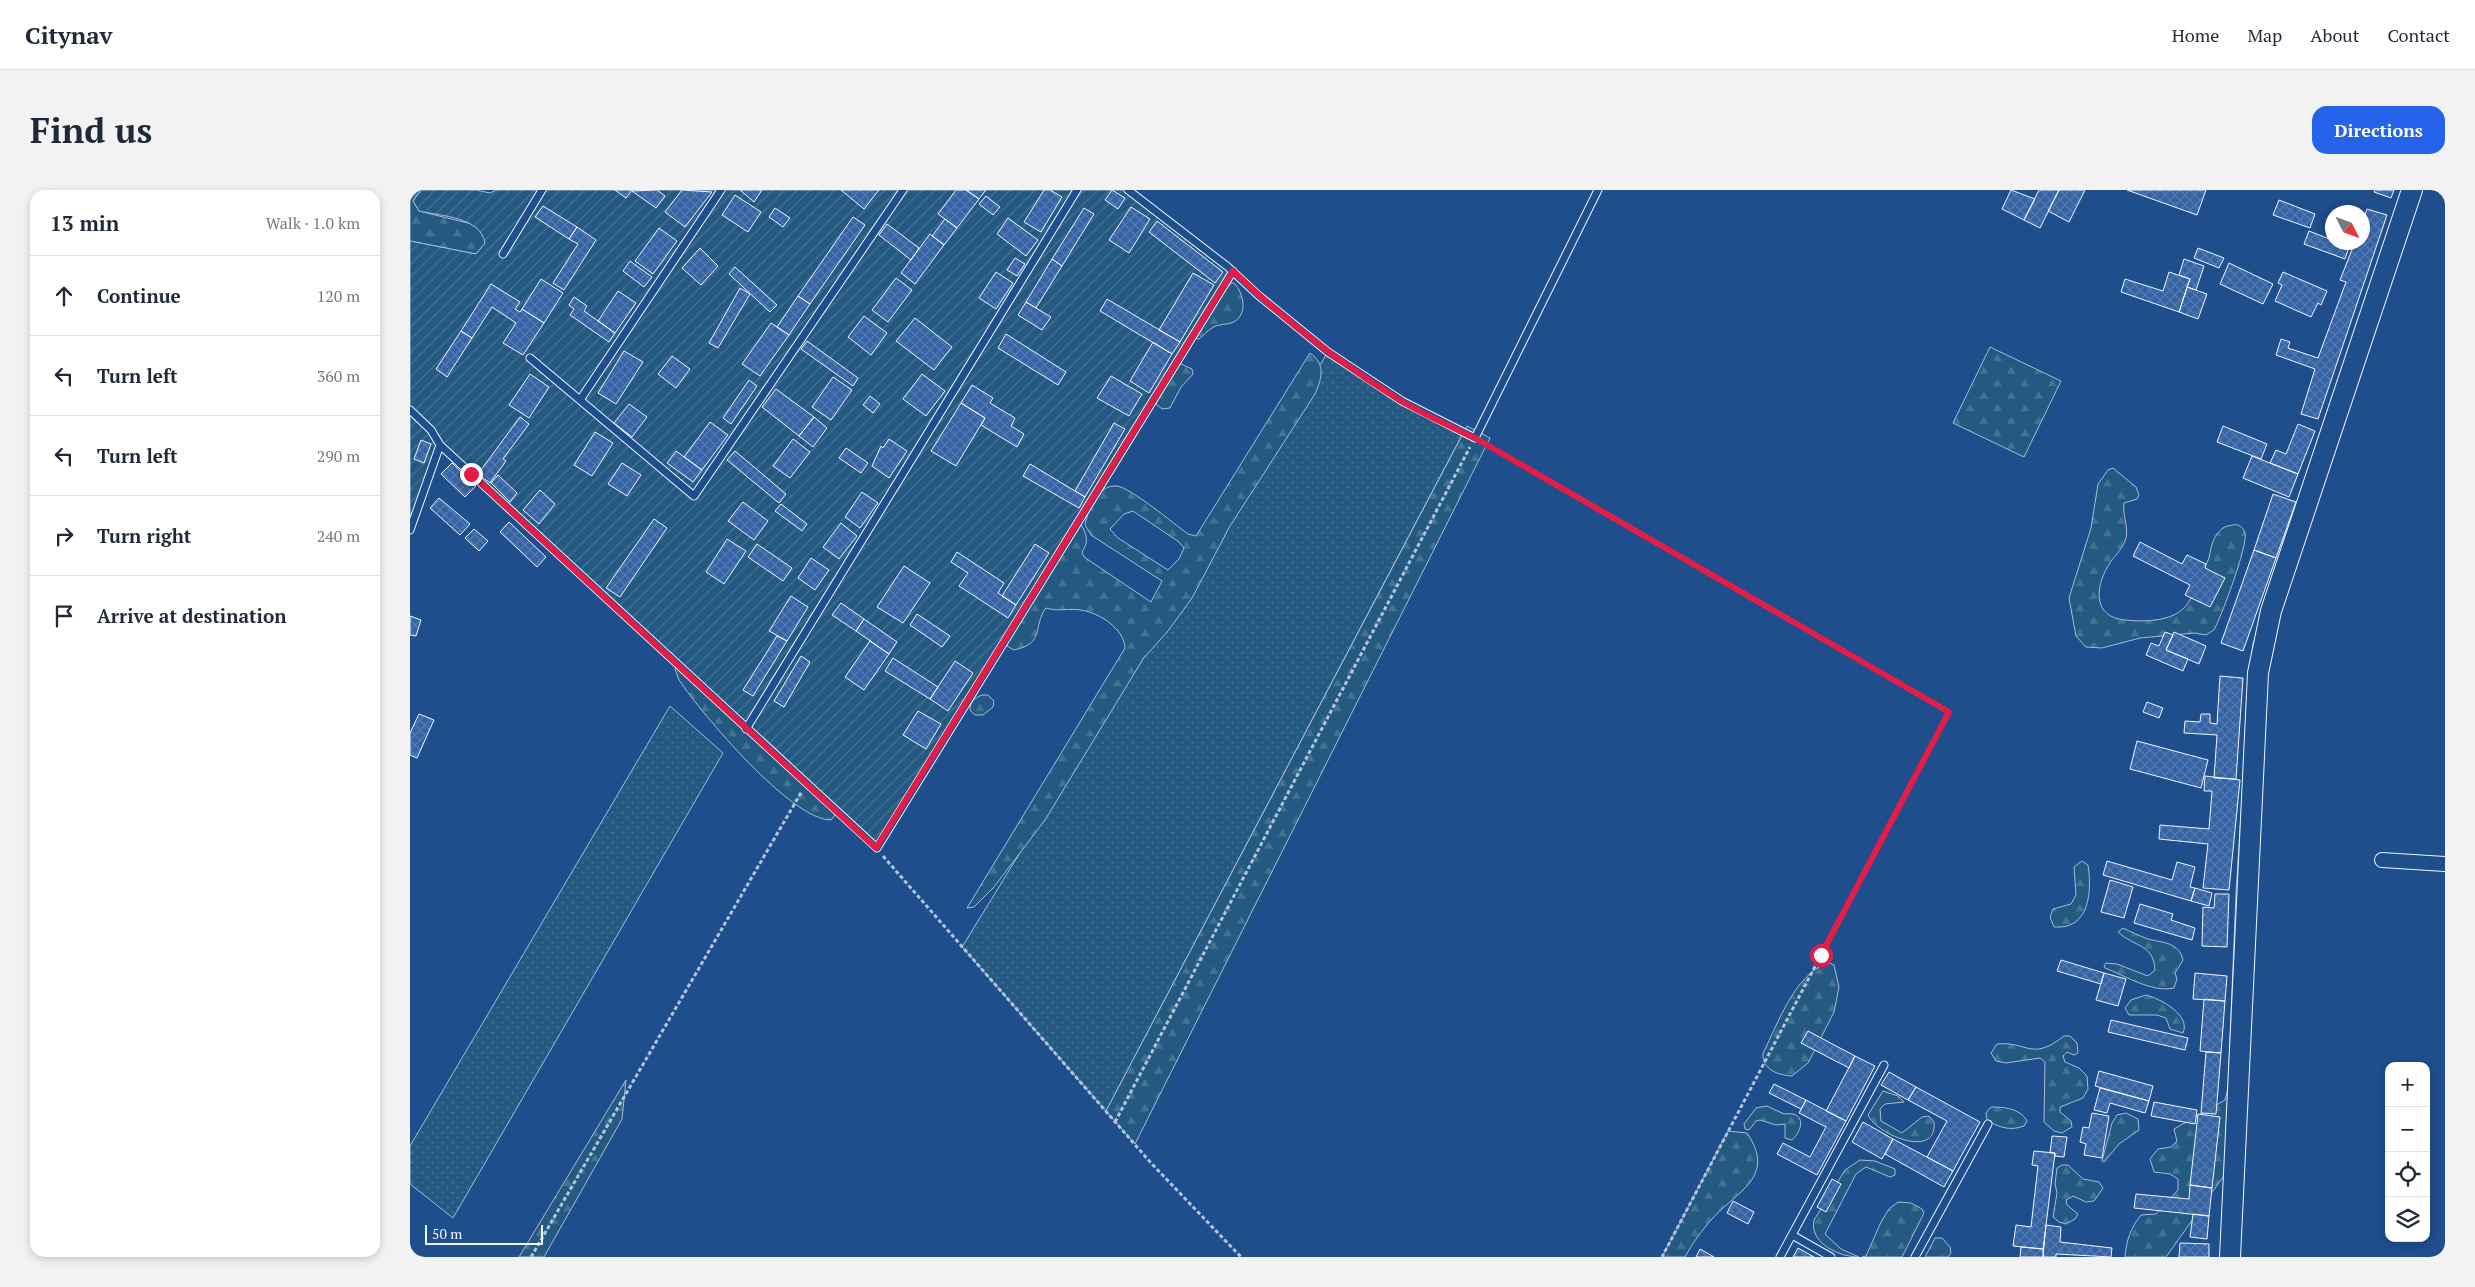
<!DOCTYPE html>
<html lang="en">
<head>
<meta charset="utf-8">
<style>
  :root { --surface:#fff; --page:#f2f2f3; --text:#1f2937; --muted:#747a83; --line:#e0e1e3; --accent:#2563eb }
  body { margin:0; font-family:"PT Serif",serif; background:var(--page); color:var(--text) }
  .controls { position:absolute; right:15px; bottom:15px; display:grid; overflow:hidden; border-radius:10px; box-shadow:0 2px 8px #0003 }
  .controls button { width:45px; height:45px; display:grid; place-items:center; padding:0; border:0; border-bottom:1px solid var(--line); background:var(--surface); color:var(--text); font:25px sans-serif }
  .compass { position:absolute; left:1915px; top:15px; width:45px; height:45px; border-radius:50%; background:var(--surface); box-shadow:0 2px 8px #0003; rotate:132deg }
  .scale { position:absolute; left:15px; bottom:12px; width:118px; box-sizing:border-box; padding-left:5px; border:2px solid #f2f6ff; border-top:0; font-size:14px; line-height:18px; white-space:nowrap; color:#f2f6ff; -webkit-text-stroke:4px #1f4e8c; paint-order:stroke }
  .stop { position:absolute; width:15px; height:15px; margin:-11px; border:4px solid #e11d48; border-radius:50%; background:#fff }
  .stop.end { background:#e11d48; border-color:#fff; box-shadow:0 1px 5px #0008 }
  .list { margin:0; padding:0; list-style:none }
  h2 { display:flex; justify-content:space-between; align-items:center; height:65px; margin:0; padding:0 20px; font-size:21px }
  h2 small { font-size:16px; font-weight:400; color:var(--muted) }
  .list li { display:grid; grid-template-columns:32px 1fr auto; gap:15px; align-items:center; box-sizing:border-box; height:80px; padding:0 20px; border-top:1px solid var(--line) }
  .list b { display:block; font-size:19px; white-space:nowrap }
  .list em { font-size:16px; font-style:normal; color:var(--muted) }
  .icon { flex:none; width:28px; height:28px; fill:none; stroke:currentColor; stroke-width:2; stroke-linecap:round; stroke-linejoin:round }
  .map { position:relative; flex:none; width:2035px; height:1067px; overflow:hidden; border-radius:15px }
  header { display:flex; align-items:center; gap:30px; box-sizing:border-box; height:70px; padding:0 25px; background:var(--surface); border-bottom:1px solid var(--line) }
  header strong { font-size:24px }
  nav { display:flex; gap:28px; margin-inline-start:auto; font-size:18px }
  .intro { display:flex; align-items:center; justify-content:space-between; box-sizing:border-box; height:120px; padding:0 30px }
  h1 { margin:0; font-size:35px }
  .button { padding:12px 22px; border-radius:15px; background:var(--accent); color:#fff; font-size:18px; font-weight:700 }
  main { display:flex; gap:30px; padding:0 30px }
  aside { flex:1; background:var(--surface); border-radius:15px; box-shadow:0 2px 8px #0003 }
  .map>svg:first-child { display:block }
  .grass { fill:url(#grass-dots); stroke:#a8bbd7 }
  .forest { fill:url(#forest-firs); stroke:#a8bbd7; fill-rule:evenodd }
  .garden { fill:url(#garden-furrows); stroke:#a8bbd7 }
  .building { fill:url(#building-cross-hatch); stroke:#f2f6ff }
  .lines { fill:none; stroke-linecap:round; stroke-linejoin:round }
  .service-casing { stroke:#f2f6ff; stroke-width:9 }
  .minor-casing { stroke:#f2f6ff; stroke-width:16 }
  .secondary-casing { stroke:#f2f6ff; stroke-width:22 }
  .path { stroke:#b3c4dc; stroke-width:3; stroke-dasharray:4 2.5; stroke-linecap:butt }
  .service { stroke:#1f4e8c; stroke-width:7 }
  .minor { stroke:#1f4e8c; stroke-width:14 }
  .secondary { stroke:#1f4e8c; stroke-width:20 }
  .route { stroke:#e11d48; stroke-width:6 }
</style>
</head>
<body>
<header>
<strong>Citynav</strong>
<nav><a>Home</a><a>Map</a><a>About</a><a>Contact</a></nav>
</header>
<div class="intro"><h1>Find us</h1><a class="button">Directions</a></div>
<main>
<aside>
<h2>13 min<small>Walk · 1.0 km</small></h2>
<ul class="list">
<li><svg class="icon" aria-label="ahead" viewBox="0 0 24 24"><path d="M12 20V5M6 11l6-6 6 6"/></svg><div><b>Continue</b></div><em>120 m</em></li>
<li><svg class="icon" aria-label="left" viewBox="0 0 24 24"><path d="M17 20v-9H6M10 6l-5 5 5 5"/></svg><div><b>Turn left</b></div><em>360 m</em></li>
<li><svg class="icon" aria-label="left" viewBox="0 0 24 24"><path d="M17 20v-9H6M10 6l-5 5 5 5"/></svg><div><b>Turn left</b></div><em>290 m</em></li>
<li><svg class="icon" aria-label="right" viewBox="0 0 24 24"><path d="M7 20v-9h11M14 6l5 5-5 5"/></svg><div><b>Turn right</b></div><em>240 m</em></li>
<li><svg class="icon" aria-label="arrive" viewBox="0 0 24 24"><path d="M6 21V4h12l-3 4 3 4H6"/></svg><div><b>Arrive at destination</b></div></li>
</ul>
</aside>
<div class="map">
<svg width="2035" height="1067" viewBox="0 0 2035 1067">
  <defs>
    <pattern id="grass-dots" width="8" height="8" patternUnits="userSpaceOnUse" patternTransform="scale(1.25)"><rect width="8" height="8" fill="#245a82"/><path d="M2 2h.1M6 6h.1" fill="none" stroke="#447295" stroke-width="1.8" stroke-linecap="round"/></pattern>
    <pattern id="forest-firs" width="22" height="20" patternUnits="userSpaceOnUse" patternTransform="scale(1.25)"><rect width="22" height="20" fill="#245a82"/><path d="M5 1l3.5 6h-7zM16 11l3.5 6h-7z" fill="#447295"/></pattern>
    <pattern id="garden-furrows" width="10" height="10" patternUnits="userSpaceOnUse" patternTransform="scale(1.25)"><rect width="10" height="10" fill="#245a82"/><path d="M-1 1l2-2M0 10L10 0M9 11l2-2" fill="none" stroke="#447295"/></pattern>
    <pattern id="building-cross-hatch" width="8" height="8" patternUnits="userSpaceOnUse" patternTransform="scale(1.25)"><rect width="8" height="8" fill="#3563a3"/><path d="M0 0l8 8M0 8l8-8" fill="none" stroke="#537ab1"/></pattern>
  </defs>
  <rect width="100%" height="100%" fill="#1f4e8c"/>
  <path class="grass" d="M918 162 992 211 1053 243 696 921 552 757Z
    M260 516 313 563 43 1028 0 994V956Z"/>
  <path class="forest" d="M0 0H11L3 11 9 21 62 34 74 44 75 54 66 64 0 51Z
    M812 93H824C834 103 839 127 821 133 815 135 807 134 802 138 797 141 794 145 789 149L778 147Z
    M1580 157 1651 191 1614 267 1543 233Z
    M900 163C916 174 912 188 905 204L820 336 782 408 758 441 733 469 635 630 584 697 564 717 557 718 715 458C714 439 690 423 671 420 659 418 648 422 636 418 622 437 636 453 604 460L597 456 593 446 665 328C675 338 681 350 672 362L674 367 741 412 752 391 681 345 675 335C678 320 688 294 707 296 721 298 763 333 778 344L786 346ZM723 321 769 352 774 358 769 369 758 380 708 348 700 339 714 324Z
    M771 174 782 179 783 184 771 197 760 218 752 219 746 214 744 205 757 181Z
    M1057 236 1080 248 725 954 696 921Z
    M1703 278 1726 297 1729 305 1727 309 1714 313C1712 326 1720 339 1715 351 1712 360 1703 367 1698 376 1685 398 1683 427 1715 430 1735 432 1766 432 1778 413 1782 407 1785 399 1788 392 1791 384 1796 376 1799 368 1801 357 1803 345 1813 338 1816 336 1824 334 1828 335 1831 336 1834 339 1835 343 1838 356 1811 427 1804 440L1796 445 1784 443 1730 448 1692 458 1676 457 1666 446 1659 408 1681 338 1688 294 1698 280Z
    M1875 354 1853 477 1818 980 1756 1067H1715C1716 1051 1721 1037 1731 1025L1746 1024 1768 1000V989L1760 984 1744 982 1740 969 1748 959 1761 957 1767 951 1764 939 1815 910 1818 898 1826 703 1840 482 1843 454Z
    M273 472 428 615 425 625 421 630C381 630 292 524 269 490L265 479Z
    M572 505H578L584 511 583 517 573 525H565L560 520C560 512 564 508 572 505Z
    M1672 671 1678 675C1682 701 1680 740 1644 737L1640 727 1643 719 1661 714 1666 705 1664 677Z
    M1713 738C1721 742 1730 746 1738 749 1753 753 1769 752 1773 770L1765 783 1767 789 1764 798C1742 803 1716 786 1695 778L1694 776 1696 773 1707 774 1738 786 1745 780C1744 754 1724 757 1708 742Z
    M1418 772 1424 775 1429 797 1424 822 1398 873 1382 886C1368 885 1352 880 1353 863 1369 832 1383 787 1418 772Z
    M1736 805C1751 809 1781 825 1773 843L1760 839 1756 828 1747 825H1719L1715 818 1721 810Z
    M1654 846H1660L1667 853 1668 863 1664 865 1657 862 1653 866 1655 872 1669 878 1677 886 1678 899 1673 908 1650 917V922L1661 931 1662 937 1652 943 1644 941 1634 932 1635 872 1630 868 1596 873 1586 871 1581 863 1587 854C1618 851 1621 872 1654 846Z
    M216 890 212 929 134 1067H109Z
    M1473 901 1488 906 1494 912 1475 914 1470 919 1471 931 1492 943 1512 927 1519 926 1524 932C1528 970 1467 945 1458 925Z
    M1357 916C1362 918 1367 921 1372 923 1376 925 1379 923 1383 924 1397 928 1389 944 1382 950L1375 948V934L1366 935 1350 930 1346 931 1339 940 1335 939 1334 934 1346 918Z
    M1581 917C1593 917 1610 918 1617 931L1614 936C1600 941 1590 938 1577 930L1576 923Z
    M1716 923 1728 929 1729 940 1709 954 1694 972 1692 971 1702 933 1707 925Z
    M1318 941 1337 943C1367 987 1327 1001 1302 1029 1292 1040 1282 1054 1275 1067H1252Z
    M1450 970 1465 971 1485 979V985L1480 987 1456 977 1446 984 1415 1044 1431 1059 1449 1067C1429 1067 1399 1053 1404 1030L1435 980Z
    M1652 975H1658L1673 989 1689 992 1693 998 1684 1011 1676 1012 1663 1006 1656 1010 1657 1015 1668 1024 1665 1029 1656 1034 1649 1032 1643 1027 1647 1003 1645 994 1647 978Z
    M1488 1012 1501 1013 1512 1019 1514 1023 1492 1067H1452L1456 1066 1471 1032 1479 1019Z
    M1525 1048H1532L1540 1057 1541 1063 1538 1067H1515Z"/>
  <path class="garden" d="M11 0H66L80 3 86 0H718L823 81 467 658 30 255 0 340V51L66 64 75 53C71 27 31 26 9 21L3 11Z"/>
  <path class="building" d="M205 0H222L216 8Z
    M247 0 255 6 246 18 222 1Z
    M272 0 302 2 275 37 255 22Z
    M330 0H352L344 12Z
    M431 0H469L454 19Z
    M546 0H556L569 9 547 38 528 24Z
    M556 0H576L569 9Z
    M634 0H640L652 7 631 42 614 32Z
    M702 0 715 8 708 19 695 10Z
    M1601 0 1625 9 1614 30 1592 19Z
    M1629 0H1649L1630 38 1614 30Z
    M1649 0H1675L1659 32 1638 21Z
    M1717 0H1796L1787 25Z
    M1965 0H1984L1981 8 1964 2Z
    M325 5 351 22 338 42 312 25Z
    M576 6 590 17 583 25 569 14Z
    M1869 10 1905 24 1900 38 1863 25Z
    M133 16 167 37 159 49 125 27Z
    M721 17 740 29 719 63 699 50Z
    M365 18 380 28 373 37 359 27Z
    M674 18 684 24 652 76 642 69Z
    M1957 19 1977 25 1908 229 1891 224 1905 179 1866 165 1871 149 1880 152 1878 158 1908 168 1936 92 1930 90 1945 52H1952V31Z
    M443 27 455 35 400 114 388 106Z
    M598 28 628 50 616 66 587 44Z
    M535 29 547 38 534 55 522 46Z
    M747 31 813 82 805 93 739 42Z
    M477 34 509 58 501 70 469 45Z
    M167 37 186 50 154 100 143 93 168 54 159 49Z
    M249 38 267 51 243 84 225 71Z
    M1899 41 1922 50V52L1939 57 1935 69 1894 54Z
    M520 44 534 55 505 94 491 83Z
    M290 58 308 76 291 95 272 78Z
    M1788 58 1814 68 1809 78 1784 68Z
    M605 68 615 74 607 86 597 80Z
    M642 69 652 76 626 118 616 112Z
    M1774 69 1794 76 1786 100 1777 97 1780 89 1769 85Z
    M220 71 242 87 234 97 213 81Z
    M1819 73 1863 94 1853 114 1810 94Z
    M325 77 367 115 360 122 319 84Z
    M586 82 603 93 586 119 569 108Z
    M1759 82 1780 89 1769 122 1711 102 1715 89 1753 101Z
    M1873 82 1917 101 1911 115 1908 113 1901 127 1865 111 1872 95 1868 93Z
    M783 83 804 95 770 152 749 140Z
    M486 88 502 100 478 132 462 120Z
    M131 89 153 103 134 133 112 119Z
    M81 94 110 112 105 119 110 122 112 119 134 133 113 165 93 153 106 133 82 117 62 148 51 141Z
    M1777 97 1797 104 1788 129 1769 122Z
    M330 98 340 104 308 158 299 153Z
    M208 101 226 113 205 143 188 131Z
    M388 106 400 114 379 145 367 137Z
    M164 107 177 116 174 121 205 143 199 152 160 125 164 119 159 115Z
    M697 109 770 152 762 164 690 121Z
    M616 112 641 127 632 140 608 125Z
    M454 126 477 143 461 165 438 147Z
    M505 128 542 157 524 180 486 151Z
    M361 133 379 145 350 186 332 174Z
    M51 141 62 148 37 187 26 179Z
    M596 144 656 182 648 195 588 158Z
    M397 151 448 188 443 196 391 159Z
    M743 152 762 164 739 203 720 191Z
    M214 161 233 172 206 214 188 203Z
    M262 166 280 179 266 198 248 184Z
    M120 184 139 197 119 228 99 215Z
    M512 184 535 201 516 226 493 209Z
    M701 186 732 204 719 226 687 208Z
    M423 187 442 200 421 230 402 217Z
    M339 190 347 196 321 234 313 228Z
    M562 195 583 208 580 213 605 228 601 236 614 244 607 257 571 235 575 228 551 213Z
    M366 199 404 227 389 246 352 217Z
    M460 206 470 214 463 223 453 215Z
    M551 213 575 228 546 276 521 261Z
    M219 214 237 227 222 247 204 233Z
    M110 227 119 234 93 269 96 271 80 293 68 284Z
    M404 227 417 238 403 257 389 246Z
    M300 232 318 245 292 280 274 267Z
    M704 233 715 239 675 307 665 301Z
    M1888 234 1905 241 1888 284 1860 273 1866 260 1876 264Z
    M1813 236 1857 254 1851 269 1807 252Z
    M185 242 203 253 182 286 164 275Z
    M383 249 400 262 380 288 363 276Z
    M479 249 497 261 479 288 462 276 471 256 473 258Z
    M11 250 21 254 14 273 4 269Z
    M436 258 458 273 451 283 429 268Z
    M266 261 292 280 283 292 257 273Z
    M325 261 376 304 369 313 317 270Z
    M1842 266 1888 284 1879 307 1833 288Z
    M42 273 66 296 55 307 31 284Z
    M212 273 231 285 217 306 198 294Z
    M620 274 675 307 669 318 613 286Z
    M88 285 107 303 100 312 81 293Z
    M130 300 145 314 129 334 113 320Z
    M452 302 468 313 450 338 435 327Z
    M1863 304 1886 312 1866 368 1844 360Z
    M29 308 60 334 50 345 20 318Z
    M333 312 358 331 344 350 318 331Z
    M371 314 397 334 392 341 365 321Z
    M244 329 257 338 210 407 196 398Z
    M99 332 136 367 127 377 90 342Z
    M431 333 447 346 429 369 413 357Z
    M64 339 78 351 69 361 55 348Z
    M317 349 336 361 314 394 296 382Z
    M1730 352 1772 374 1777 365 1796 374 1795 378 1815 388 1800 417 1775 405 1780 395 1723 366Z
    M347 354 382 378 373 391 338 367Z
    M625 354 639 363 606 415 592 406Z
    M1844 360 1866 368 1833 461 1811 453Z
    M547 362 594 393 588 403 606 415 598 428 549 396 558 383 541 372Z
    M401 368 419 380 405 400 388 388Z
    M494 376 520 393 493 433 467 417Z
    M381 406 398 417 377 451 359 441Z
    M431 413 454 429 446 441 422 425Z
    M507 424 540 446 532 457 500 435Z
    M0 426 11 430 6 446 0 445Z
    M454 429 487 452 479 464 446 441Z
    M1755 442 1763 445 1756 460 1778 469 1773 481 1736 465 1741 453 1749 456Z
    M1764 442 1796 456 1789 474 1756 460Z
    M367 446 377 451 343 506 333 500Z
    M460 451 479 464 454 500 435 487Z
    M391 466 400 472 374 517 364 511Z
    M483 468 528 497 520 509 475 481Z
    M545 471 563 483 538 521 520 509Z
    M1810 486 1833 488 1826 589 1804 588 1807 545 1774 543 1775 531 1790 532 1791 524H1800V533L1807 534Z
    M1737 512 1753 518 1749 528 1733 522Z
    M508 521 531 534 516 559 493 545Z
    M9 524 24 530 7 568 0 565V543Z
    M1727 551 1798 570 1791 598 1720 579Z
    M1795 586 1830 590 1819 700 1793 698 1798 654 1749 649 1750 635 1799 639 1802 601H1794Z
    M1697 671 1762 690 1767 672 1785 677 1780 697 1785 698 1781 711 1693 685Z
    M1700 690 1723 697 1714 728 1691 722Z
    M1785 698 1802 703 1799 716 1781 711Z
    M1805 704H1819L1817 757 1792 756 1793 717 1804 718Z
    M1730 714 1763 724 1761 730 1785 738 1782 750 1724 733Z
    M1651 770 1694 783 1691 794 1647 781Z
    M1694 783 1716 789 1708 816 1686 810Z
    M1785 783 1817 786 1815 811 1783 809Z
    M1794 809 1815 811 1811 863 1790 861Z
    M1701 830 1778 848 1775 860 1698 842Z
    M1398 841 1445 866 1439 878 1391 853Z
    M1796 862 1811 863 1806 924 1791 923Z
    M1445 866 1465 876 1436 931 1416 921Z
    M1689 881 1743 896 1739 911 1685 896Z
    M1479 882 1506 897 1498 910 1471 895Z
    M1364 894 1396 910 1391 919 1359 903Z
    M1506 897 1570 932 1543 981 1517 967 1537 931 1498 910Z
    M1690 898 1739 911 1735 923 1700 913 1697 923 1684 920Z
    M1396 910 1436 931 1407 985 1367 964 1373 953 1400 967 1416 937 1389 923Z
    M1744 912 1787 920 1785 934 1741 926Z
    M1682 923 1699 926 1692 968 1674 965 1676 954 1670 952 1673 937 1679 938Z
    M1788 924 1810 927 1802 998 1780 995Z
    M1453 932 1483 949 1472 969 1442 952Z
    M1642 946 1657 947 1654 967 1645 966V963H1640Z
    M1483 949 1543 981 1534 997 1475 964Z
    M1624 961 1645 963 1633 1059 1603 1056 1606 1035 1621 1037 1628 976 1622 975Z
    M1422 989 1431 994 1416 1022 1407 1017Z
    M1780 995 1802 998 1799 1026 1724 1018 1726 1004 1779 1009Z
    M1323 1011 1344 1022 1338 1034 1317 1023Z
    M1783 1024 1799 1026 1797 1049 1780 1047Z
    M1636 1035 1651 1037 1650 1052 1702 1058 1701 1067 1646 1064V1067H1633Z
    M1770 1053 1799 1054V1067H1769Z
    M1611 1057 1633 1059V1067H1610Z
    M1388 1058 1404 1067H1383Z
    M1290 1059 1304 1067H1286Z"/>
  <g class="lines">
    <defs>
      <path id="service" d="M718 0 818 77 848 105 918 162 992 211 1065 248 1188 0
        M93 64 132 0
        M120 168 284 306 493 0
        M170 210 311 0
        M0 220 21 240 30 255
        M0 340 30 255 467 658 823 81
        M336 539 667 0
        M1382 1045 1421 1067
        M1370 1067 1474 875
        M1505 1067 1578 934"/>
      <path id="minor" d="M1972 670 2035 674"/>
      <path id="secondary" d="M1820 1067 1848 483 1861 421 2002 0"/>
    </defs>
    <use href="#service" class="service-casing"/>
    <use href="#minor" class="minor-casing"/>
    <use href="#secondary" class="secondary-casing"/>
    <path class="path" d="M1073 253 1539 522 1252 1067
      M473 666 741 973 831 1067
      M705 932 1060 257
      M121 1067 392 601"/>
    <use href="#service" class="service"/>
    <use href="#minor" class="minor"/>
    <use href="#secondary" class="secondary"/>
  </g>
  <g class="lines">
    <path class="route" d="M61 284 466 658 823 81C874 130 931 174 991 211 1015 225 1041 237 1065 248L1539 522 1411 765"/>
  </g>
</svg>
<div class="controls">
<button>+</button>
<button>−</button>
<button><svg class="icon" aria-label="locate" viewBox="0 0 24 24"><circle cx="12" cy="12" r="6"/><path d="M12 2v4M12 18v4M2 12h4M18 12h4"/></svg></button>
<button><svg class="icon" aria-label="layers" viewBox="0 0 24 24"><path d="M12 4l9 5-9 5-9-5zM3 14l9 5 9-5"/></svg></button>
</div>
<svg class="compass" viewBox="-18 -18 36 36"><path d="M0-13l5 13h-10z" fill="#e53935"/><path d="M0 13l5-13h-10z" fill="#747a83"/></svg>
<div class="scale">50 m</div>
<div class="stop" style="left:1411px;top:765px"></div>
<div class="stop end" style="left:61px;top:284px"></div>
</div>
</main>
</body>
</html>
